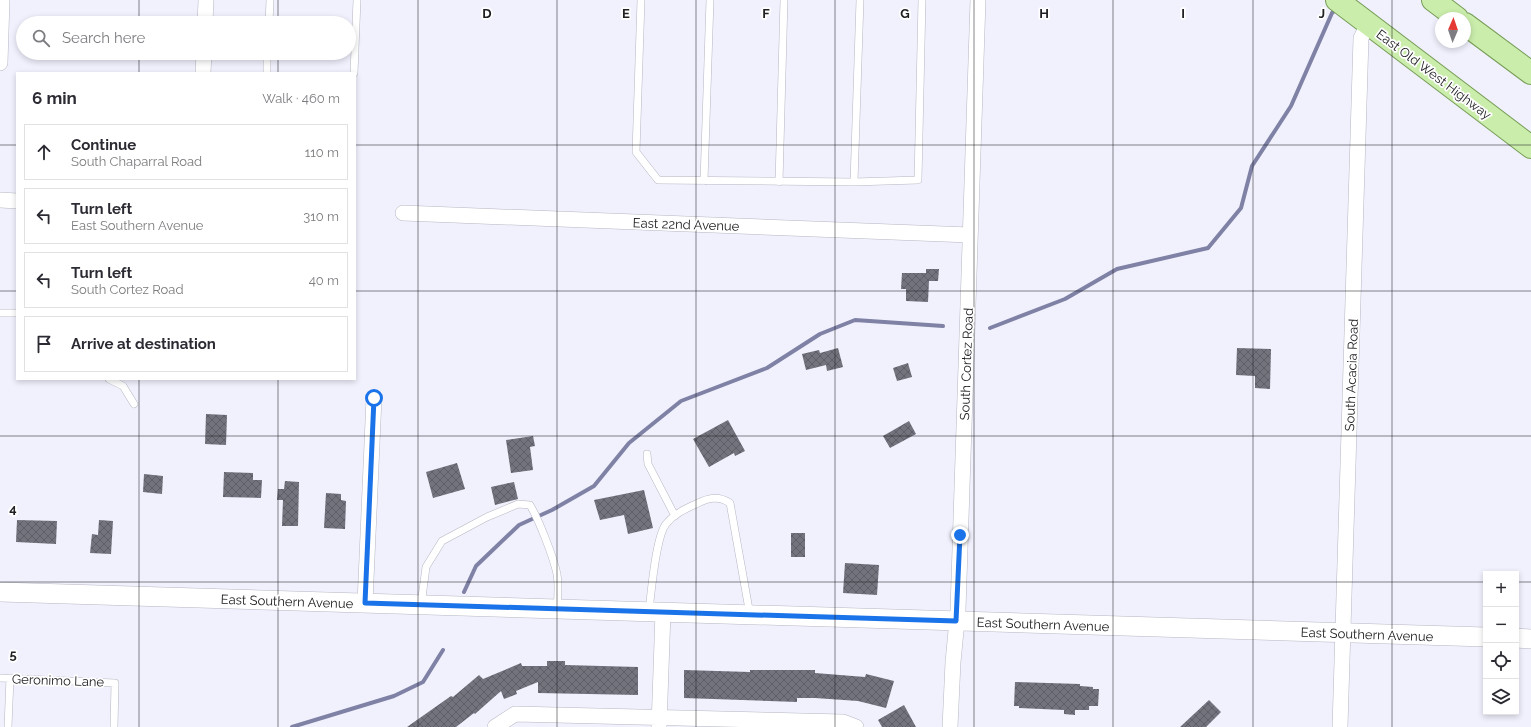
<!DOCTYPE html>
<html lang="en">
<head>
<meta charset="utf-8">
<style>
  :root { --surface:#fff; --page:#f7f7f7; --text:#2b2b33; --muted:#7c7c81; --line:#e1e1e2 }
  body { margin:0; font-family:Raleway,sans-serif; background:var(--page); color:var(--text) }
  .controls { position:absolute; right:12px; bottom:12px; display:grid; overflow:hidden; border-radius:0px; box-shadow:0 2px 6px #0003 }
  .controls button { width:36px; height:36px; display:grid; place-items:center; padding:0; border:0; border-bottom:1px solid var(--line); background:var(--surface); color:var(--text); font:20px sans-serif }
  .compass { position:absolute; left:1435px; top:12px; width:36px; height:36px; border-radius:50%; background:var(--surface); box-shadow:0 2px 6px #0003; rotate:2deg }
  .stop { position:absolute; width:12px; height:12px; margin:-9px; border:3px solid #1a73e8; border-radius:50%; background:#fff }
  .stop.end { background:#1a73e8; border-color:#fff; box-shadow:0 1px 4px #0008 }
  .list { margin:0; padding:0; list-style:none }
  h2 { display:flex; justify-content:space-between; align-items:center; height:52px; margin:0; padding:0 16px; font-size:17px }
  h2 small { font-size:13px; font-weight:400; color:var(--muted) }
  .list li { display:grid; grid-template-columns:26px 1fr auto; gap:12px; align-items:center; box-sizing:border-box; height:56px; margin:0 8px 8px; padding:0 8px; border:1px solid var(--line); border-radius:0px }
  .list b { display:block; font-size:15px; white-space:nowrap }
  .list p { margin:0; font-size:13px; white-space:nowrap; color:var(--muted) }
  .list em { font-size:13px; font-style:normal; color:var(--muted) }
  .icon { flex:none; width:22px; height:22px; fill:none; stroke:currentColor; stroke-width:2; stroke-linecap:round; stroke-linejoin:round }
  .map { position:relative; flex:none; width:1531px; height:727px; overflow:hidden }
  .search { position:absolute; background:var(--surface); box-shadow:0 2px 6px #0003; left:16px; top:16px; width:340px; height:44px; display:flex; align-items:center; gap:10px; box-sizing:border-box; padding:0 14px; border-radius:22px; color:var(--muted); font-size:15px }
  .panel { position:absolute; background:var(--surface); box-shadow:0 2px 6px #0003; left:16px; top:72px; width:340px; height:308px; border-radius:0px }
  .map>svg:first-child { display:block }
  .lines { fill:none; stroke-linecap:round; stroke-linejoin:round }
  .stream { stroke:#7f81a5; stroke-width:4 }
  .building { fill:url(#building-cross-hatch) }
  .service-casing { stroke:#b6b7c2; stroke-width:8 }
  .minor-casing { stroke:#b6b7c2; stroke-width:16 }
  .tertiary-casing { stroke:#b6b7c2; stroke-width:20 }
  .primary-casing { stroke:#779d57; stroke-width:24 }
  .service { stroke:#fff; stroke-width:7 }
  .minor { stroke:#fff; stroke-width:15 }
  .tertiary { stroke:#fff; stroke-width:19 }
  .primary { stroke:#caedab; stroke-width:22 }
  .route { stroke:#1a73e8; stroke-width:5 }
  .grid { fill:none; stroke:#202024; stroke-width:1; stroke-opacity:0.55 }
  .labels { text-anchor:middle; stroke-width:3.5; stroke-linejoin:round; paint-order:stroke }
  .street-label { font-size:13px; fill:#202024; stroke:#fff }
  .grid-label { font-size:13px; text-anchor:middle; font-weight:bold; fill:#202024; stroke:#fff; stroke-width:3.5; stroke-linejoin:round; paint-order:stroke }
</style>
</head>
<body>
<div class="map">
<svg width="1531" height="727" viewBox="0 0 1531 727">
  <defs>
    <pattern id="building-cross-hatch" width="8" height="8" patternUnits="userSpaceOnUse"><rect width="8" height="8" fill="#73737e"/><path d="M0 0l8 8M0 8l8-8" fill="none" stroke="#5e5e67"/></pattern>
  </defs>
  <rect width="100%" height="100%" fill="#f0f1fd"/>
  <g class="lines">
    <path class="stream" d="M990 328 1065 299 1117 269 1208 248 1241 208 1252 166 1291 106 1332 13 1337 8
      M464 592 476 566 519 525 552 510 594 486 629 443 681 401 767 368 820 334 855 320 943 326
      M292 727 394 696 423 682 443 650"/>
  </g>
  <path class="building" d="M926 269H939L938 281H929L928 302 906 301V289H901L902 273H926Z
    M838 348 843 367 827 371 826 365 806 370 802 354 819 350 820 353Z
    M1237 348 1271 349 1270 389 1255 388V376L1236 375Z
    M908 363 912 377 897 381 893 368Z
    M206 414 227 415 226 445 205 444Z
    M728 420 745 451 735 456 734 453 709 467 693 439Z
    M909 421 916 434 890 448 883 436Z
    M533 436 535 446 530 447 533 470 511 473 506 440Z
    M457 463 465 489 433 498 426 472Z
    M224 472 253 473V480H262L261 498 223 497Z
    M144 474 163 476 162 494 143 492Z
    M285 481 299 482 298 526H282L283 500H277L278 489H284Z
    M514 482 518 499 495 505 491 487Z
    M644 490 653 528 628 534 624 515 600 520 594 500Z
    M326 493 341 494V500L346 501 345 529 324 528Z
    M17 520 57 521 56 544 16 542Z
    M99 520 113 521 111 554 90 553 92 534 98 535Z
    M791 533H805V557H791Z
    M845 563 879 565 877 595 843 593Z
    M547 661H565V665L638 667V695L538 693V682L516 691 517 694 504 699 501 691 475 714 474 713 456 727H407L451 696 453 697 479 675 483 679 521 663 522 666H547Z
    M684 670 750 672V670H815V673L865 677 866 674 894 681 886 708 858 701 815 698H797V702L684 698Z
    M1015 682 1080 684V686L1093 687V689H1099L1098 706H1089V710H1075V715L1064 714V710L1019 708V706H1014Z
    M1209 700 1221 712 1206 727H1180Z
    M904 705 916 727H882L878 720Z"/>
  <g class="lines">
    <defs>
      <path id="service" d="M641 0 636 152 658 180 854 182 860 0
        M269 23 270 0
        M267 73V53
        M354 73 357 0
        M704 181 710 0
        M779 182 784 0
        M854 182 918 180 922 0
        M0 313H17
        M109 379 123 386 134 404
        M647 454 648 464 675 516
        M421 605 426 567 442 541 487 517 518 504 530 505C539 520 553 556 557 574 559 585 558 597 557 608
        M649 611C651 593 656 536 666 524 674 514 685 509 696 504 708 498 718 495 730 503L750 615
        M0 678 115 683 114 727
        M8 727 10 678"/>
      <path id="minor" d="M205 23 206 0
        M0 63 2 0
        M203 73 204 53
        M0 200 17 201
        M403 213 970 235
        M365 603 374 398
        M495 727 515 714 843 722 856 727
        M659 727 663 612
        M950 727 953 662 958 610 978 0
        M1340 727 1361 38 1368 24"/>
      <path id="tertiary" d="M0 592 1486 637
        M1516 638 1531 639"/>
      <path id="primary" d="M1337 0 1531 147
        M1433 0 1457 18
        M1465 24 1531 73"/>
    </defs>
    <use href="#service" class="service-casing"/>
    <use href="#minor" class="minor-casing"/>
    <use href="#tertiary" class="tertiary-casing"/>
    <use href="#primary" class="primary-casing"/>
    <use href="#service" class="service"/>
    <use href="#minor" class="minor"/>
    <use href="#tertiary" class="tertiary"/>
    <use href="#primary" class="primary"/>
  </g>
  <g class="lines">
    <path class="route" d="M374 398 365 603 956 621 960 535"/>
  </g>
  <path class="grid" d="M139 0V23M278 0V23M418 0V727M557 0V727M696 0V727M835 0V727M974 0V727M1113 0V727M1253 0V727M1392 0V727M139 53V73M278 53V73M0 145H17M355 145H1531M0 291H17M355 291H1531M139 379V727M278 379V727M0 436H1531M0 582H1486M1516 582H1531"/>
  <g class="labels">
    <g class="street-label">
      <text transform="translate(1434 74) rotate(37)" y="5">East Old West Highway</text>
      <text transform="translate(686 224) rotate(2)" y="5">East 22nd Avenue</text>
      <text transform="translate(966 364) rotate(-88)" y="5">South Cortez Road</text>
      <text transform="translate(1351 375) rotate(-88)" y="5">South Acacia Road</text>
      <text transform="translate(287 601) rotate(2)" y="5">East Southern Avenue</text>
      <text transform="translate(1043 624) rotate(2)" y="5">East Southern Avenue</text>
      <text transform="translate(1367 634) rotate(2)" y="5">East Southern Avenue</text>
      <text transform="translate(58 680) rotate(2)" y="5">Geronimo Lane</text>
    </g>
  </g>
  <g class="grid-label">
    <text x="487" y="18">D</text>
    <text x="626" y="18">E</text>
    <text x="766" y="18">F</text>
    <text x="905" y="18">G</text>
    <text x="1044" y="18">H</text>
    <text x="1183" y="18">I</text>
    <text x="1322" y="18">J</text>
    <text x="13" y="513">4</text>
    <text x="13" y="659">5</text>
  </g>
</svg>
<div class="controls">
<button>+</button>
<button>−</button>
<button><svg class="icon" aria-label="locate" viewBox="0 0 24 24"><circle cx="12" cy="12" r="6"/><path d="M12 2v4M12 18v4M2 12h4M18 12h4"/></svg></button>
<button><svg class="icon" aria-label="layers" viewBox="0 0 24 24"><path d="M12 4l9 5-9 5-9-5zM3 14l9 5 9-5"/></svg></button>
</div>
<svg class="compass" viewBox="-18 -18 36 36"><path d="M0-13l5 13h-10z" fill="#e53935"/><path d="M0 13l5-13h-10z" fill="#7c7c81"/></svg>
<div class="stop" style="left:374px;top:398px"></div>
<div class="stop end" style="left:960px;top:535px"></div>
<div class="search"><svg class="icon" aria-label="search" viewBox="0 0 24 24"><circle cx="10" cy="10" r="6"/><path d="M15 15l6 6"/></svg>Search here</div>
<section class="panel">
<h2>6 min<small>Walk · 460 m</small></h2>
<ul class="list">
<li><svg class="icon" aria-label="ahead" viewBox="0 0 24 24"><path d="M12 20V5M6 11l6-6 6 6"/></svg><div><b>Continue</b><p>South Chaparral Road</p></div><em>110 m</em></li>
<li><svg class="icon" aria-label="left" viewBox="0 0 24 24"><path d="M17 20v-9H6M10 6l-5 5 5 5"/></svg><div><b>Turn left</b><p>East Southern Avenue</p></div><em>310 m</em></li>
<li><svg class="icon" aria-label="left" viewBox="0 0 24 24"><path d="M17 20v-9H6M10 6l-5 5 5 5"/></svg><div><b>Turn left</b><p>South Cortez Road</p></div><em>40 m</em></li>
<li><svg class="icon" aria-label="arrive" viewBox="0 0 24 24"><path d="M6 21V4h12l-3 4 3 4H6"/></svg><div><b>Arrive at destination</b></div></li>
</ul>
</section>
</div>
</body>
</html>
